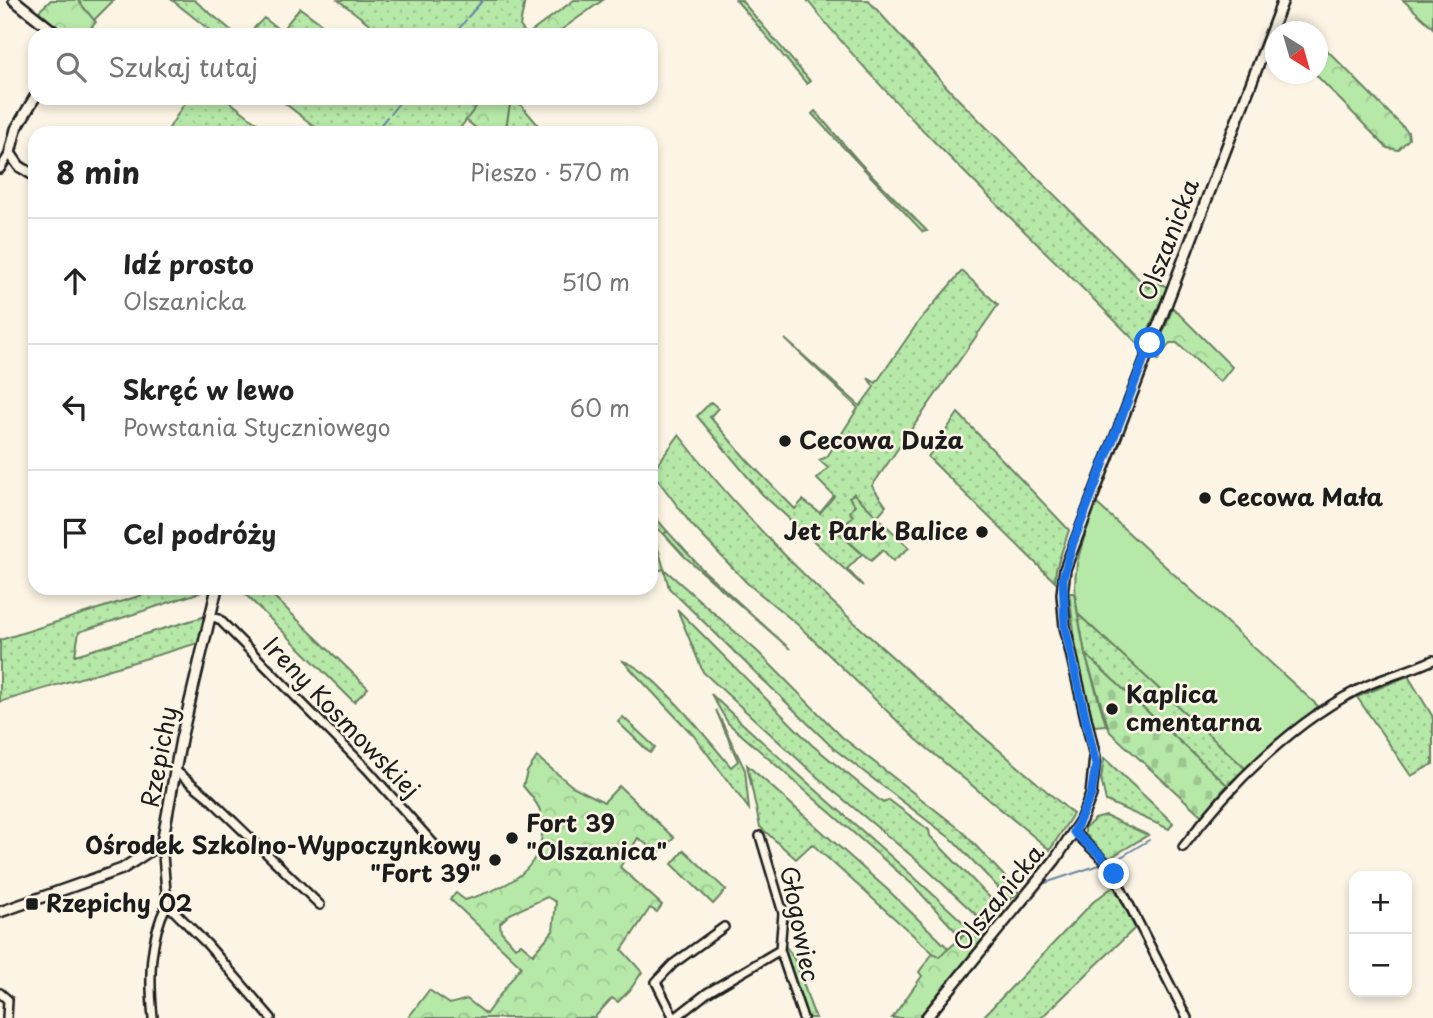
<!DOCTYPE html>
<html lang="pl">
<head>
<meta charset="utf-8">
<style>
  :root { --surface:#fff; --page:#f2f2f2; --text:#222; --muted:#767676; --line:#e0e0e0 }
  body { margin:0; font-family:"Playpen Sans",sans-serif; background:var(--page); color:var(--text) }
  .controls { position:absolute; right:21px; bottom:21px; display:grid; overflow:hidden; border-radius:14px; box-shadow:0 4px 10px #0003 }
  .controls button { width:63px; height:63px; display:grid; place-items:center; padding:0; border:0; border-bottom:2px solid var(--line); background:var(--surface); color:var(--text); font:35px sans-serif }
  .compass { position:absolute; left:1265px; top:21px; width:63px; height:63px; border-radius:50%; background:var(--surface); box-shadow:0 4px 10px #0003; rotate:143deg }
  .stop { position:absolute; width:21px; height:21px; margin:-16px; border:5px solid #1a73e8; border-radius:50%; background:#fff }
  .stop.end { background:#1a73e8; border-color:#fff; box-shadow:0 2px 7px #0008 }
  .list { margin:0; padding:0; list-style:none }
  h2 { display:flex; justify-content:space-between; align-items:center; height:91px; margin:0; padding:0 28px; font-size:30px }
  h2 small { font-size:23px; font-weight:400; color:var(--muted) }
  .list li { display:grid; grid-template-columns:46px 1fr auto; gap:21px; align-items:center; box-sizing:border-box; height:126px; padding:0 28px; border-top:2px solid var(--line) }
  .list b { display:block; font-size:26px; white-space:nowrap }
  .list p { margin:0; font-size:23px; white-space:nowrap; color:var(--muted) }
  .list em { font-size:23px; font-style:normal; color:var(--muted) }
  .icon { flex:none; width:38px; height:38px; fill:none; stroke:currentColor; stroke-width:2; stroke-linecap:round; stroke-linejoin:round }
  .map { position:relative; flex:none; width:1433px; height:1018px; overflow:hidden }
  .search { position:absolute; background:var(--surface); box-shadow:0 4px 10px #0003; left:28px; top:28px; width:630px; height:77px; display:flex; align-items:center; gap:18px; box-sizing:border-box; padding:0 24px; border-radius:21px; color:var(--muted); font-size:26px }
  .panel { position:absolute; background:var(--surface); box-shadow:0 4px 10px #0003; left:28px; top:126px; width:630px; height:469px; border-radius:21px }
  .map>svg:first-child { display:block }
  .grass { fill:url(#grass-dots); stroke:#698262; stroke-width:2 }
  .forest { fill:url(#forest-crowns); stroke:#698262; stroke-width:2; fill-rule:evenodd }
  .cemetery { fill:url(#cemetery-stones); stroke:#698262; stroke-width:2 }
  .garden { fill:#b6e8a8; stroke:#698262; stroke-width:2 }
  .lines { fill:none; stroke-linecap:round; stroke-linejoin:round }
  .stream { stroke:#6986a0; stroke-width:2 }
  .minor-casing { stroke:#1c1c1c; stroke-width:12 }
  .tertiary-casing { stroke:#1c1c1c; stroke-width:14 }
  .minor { stroke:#fcf5e5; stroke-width:7 }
  .tertiary { stroke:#fcf5e5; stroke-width:9 }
  .route { stroke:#1a73e8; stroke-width:9 }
  .poi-dot { fill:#1c1c1c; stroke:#fcf5e5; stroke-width:2.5 }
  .labels { text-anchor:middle; stroke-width:5; stroke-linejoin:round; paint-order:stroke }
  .street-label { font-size:24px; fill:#1c1c1c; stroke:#fcf5e5 }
  .poi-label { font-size:24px; font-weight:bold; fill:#1c1c1c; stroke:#fcf5e5; text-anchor:start }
</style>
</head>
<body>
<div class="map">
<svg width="1433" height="1018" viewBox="0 0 1433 1018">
  <defs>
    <pattern id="grass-dots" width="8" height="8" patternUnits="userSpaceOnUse" patternTransform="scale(1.75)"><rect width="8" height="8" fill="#b6e8a8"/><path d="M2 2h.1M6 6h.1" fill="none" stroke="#9cc690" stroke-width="1.8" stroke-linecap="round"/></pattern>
    <pattern id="forest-crowns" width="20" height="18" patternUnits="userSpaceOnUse" patternTransform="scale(1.75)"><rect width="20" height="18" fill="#b6e8a8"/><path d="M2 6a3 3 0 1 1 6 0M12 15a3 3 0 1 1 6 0" fill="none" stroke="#9cc690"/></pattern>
    <pattern id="cemetery-stones" width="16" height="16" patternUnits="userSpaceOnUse" patternTransform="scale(1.75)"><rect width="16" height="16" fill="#b6e8a8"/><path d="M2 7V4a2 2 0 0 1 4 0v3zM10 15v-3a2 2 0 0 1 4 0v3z" fill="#9cc690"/></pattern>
  </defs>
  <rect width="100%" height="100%" fill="#fcf5e5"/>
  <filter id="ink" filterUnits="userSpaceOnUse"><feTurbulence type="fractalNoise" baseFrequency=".0143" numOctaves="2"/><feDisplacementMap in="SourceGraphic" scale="14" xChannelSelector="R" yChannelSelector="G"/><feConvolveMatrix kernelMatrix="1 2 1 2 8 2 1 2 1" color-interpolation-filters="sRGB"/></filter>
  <g filter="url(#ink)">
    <path class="grass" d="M172 0H194L237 35H216Z
      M338 0H525L520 26 527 35H384Z
      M736 0H741L810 81 807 84Z
      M807 0H868L955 96 1148 288 1155 281 1167 287 1141 347C1029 232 907 125 807 0Z
      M300 8 337 35H247L264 18 281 31Z
      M188 98H225L270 133H166Z
      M278 98H476L480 103 456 133H323Z
      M511 98H515L545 133H505Z
      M815 111 860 163 927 231 923 232 812 114Z
      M962 271 998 305 872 486 886 506 877 517 854 494V516L839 533 862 554 847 569 863 586 762 494 697 416 711 402 718 408 710 417 747 460 795 509 803 500 820 513 834 496 817 479 828 468 819 460 827 457 858 408 785 339 860 406 874 387 868 378 876 383 919 321Z
      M958 413 1069 530 1056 569 1055 582 928 457Z
      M679 435C790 579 937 695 1073 814L1050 850 916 739 798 625 747 583 691 524 652 472Z
      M667 531 702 569 790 649 684 556 664 534Z
      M664 569 758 652 842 737 961 830 1019 892 1010 900 954 841 833 748 669 588Z
      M164 588H213L79 632 75 655 206 616 198 643 0 702V640Z
      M239 588H265L368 688 354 702Z
      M677 609 812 745 883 803 889 800 929 830 930 836 998 906 983 921 919 862 825 784 703 672Z
      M1078 614 1246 769 1227 785 1085 654Z
      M623 661C654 670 709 741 731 767L738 761 716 710 745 770 749 809 694 736Z
      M1408 676 1433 717V764L1411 776 1357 697Z
      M711 694C795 775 885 848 969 928L961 937 913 885 728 723Z
      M1104 758 1173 823 1169 829 1106 801 1101 779Z
      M747 765 889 891 948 948 939 957 933 953 812 844 796 859 760 827Z
      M1106 816 1148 835 1108 859 1085 834V828L1095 819Z
      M1114 886 1135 928 1041 1018H982L1093 902Z"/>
    <path class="forest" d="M51 0H78L96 22 85 35H64L39 11Z
      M574 0H603L554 35H527Z
      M1403 0H1433V28L1431 26Z
      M1318 41 1408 132 1409 139 1398 150 1387 148 1315 74Z
      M476 98H511L505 133H482L466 120 479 103Z
      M1173 308 1232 367 1220 382 1177 343H1170L1158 360 1154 355Z
      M854 494 909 548 893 561 883 550 871 561 839 533 853 516 850 512 855 505 849 497Z
      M651 512 667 531 664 534 657 529 654 534 664 569 656 571 651 560Z
      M1069 593H1074L1085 654 1106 725 1094 726 1078 663Z
      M623 717 655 747 650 753 618 722Z
      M537 757 572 786 604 802 619 786 674 838 658 853 638 838 620 867 662 905 657 912 650 908 622 950 642 972 630 990 618 1002 612 998 594 1018H408L429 990 450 1004 467 999 486 1014 521 966 450 899 456 893 465 900C501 889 537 876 542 835 543 826 543 816 539 808 535 800 529 793 523 786L527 772ZM547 897 556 902 553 931 533 954 521 944 515 947 501 931 500 923 510 914Z
      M684 850 726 890 713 904 672 864Z
      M998 906 1008 914 921 1018H892L922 976 919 972 933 953 939 957Z
      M784 945C802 963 804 995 816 1018H800L778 953Z"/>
    <path class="cemetery" d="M1085 654 1227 785 1202 816 1110 732Z"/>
    <path class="garden" d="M78 0H114L94 20Z
      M1096 503 1318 706 1266 756 1246 769 1078 614C1069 570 1082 544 1096 503Z"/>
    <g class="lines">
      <path class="stream" d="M468 17 483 0
        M454 35 466 20
        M391 113 403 98
        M374 133 387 117
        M1111 863 1149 840
        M1045 883 1102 864"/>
      <defs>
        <path id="minor" d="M0 169 10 153
          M210 616 219 619 367 769 441 852
          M176 771 207 796 320 905
          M1074 832 1109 865 1187 1018
          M760 836 783 913 780 950 803 1018
          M162 843 167 904 207 944 271 1018
          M1183 847C1229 786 1297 717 1368 685 1389 676 1412 670 1433 660
          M0 993 8 1000 7 1018
          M153 1018C149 978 149 940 167 904
          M674 1018 656 982 673 964 724 927
          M675 1018 707 993 780 950"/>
        <path id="tertiary" d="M14 0 58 35
          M35 97 16 129 10 153 19 166 35 176
          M0 912 122 869 162 843 181 739 217 588
          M926 1018 1055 860 1081 820 1091 795 1095 757 1065 627 1062 594 1065 569 1283 0"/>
      </defs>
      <use href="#minor" class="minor-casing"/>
      <use href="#tertiary" class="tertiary-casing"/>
      <use href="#minor" class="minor"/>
      <use href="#tertiary" class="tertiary"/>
    </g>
  </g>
  <g class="lines" filter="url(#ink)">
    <path class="route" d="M1114 874 1102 857 1074 832 1091 795 1096 765 1065 627 1063 578 1073 543 1150 343"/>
  </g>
  <g class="poi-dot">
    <circle cx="785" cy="441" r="7"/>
    <circle cx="1205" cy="498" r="7"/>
    <circle cx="982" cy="532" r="7"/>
    <circle cx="1112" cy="709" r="7"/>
    <circle cx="512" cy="838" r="7"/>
    <circle cx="495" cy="860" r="7"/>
    <rect x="25" y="897" width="14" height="14" rx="3.5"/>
  </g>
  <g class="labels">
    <g class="street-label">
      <text transform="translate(1169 240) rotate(-69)" y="8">Olszanicka</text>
      <text transform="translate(341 718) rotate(46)" y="8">Ireny Kosmowskiej</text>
      <text transform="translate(160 757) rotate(-79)" y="8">Rzepichy</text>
      <text transform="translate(999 898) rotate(-51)" y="8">Olszanicka</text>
      <text transform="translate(799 924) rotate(79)" y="8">Głogowiec</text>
    </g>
    <g class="poi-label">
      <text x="799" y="449">Cecowa Duża</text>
      <text x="1219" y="506">Cecowa Mała</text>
      <text x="968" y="540" text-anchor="end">Jet Park Balice</text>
      <text x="1126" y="703">Kaplica<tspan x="1126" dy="28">cmentarna</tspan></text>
      <text x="526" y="832">Fort 39<tspan x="526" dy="28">"Olszanica"</tspan></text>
      <text x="481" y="854" text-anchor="end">Ośrodek Szkolno-Wypoczynkowy<tspan x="481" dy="28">"Fort 39"</tspan></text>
      <text x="46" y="912">Rzepichy 02</text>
    </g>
  </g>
</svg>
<div class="controls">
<button>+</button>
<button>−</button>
</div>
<svg class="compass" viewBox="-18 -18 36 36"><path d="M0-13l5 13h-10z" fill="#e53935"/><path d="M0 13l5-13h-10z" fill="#767676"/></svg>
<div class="stop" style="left:1150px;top:343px"></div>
<div class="stop end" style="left:1114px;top:874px"></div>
<div class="search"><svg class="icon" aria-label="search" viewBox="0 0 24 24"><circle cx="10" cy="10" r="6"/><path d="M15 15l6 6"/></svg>Szukaj tutaj</div>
<section class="panel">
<h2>8 min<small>Pieszo · 570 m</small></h2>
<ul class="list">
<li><svg class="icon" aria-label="ahead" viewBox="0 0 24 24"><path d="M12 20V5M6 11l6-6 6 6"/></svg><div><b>Idź prosto</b><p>Olszanicka</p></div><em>510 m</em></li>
<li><svg class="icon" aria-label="left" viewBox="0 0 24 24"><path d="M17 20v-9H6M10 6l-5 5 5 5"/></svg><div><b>Skręć w lewo</b><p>Powstania Styczniowego</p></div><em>60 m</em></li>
<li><svg class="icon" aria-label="arrive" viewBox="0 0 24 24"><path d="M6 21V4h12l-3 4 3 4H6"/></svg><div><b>Cel podróży</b></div></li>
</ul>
</section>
</div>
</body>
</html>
